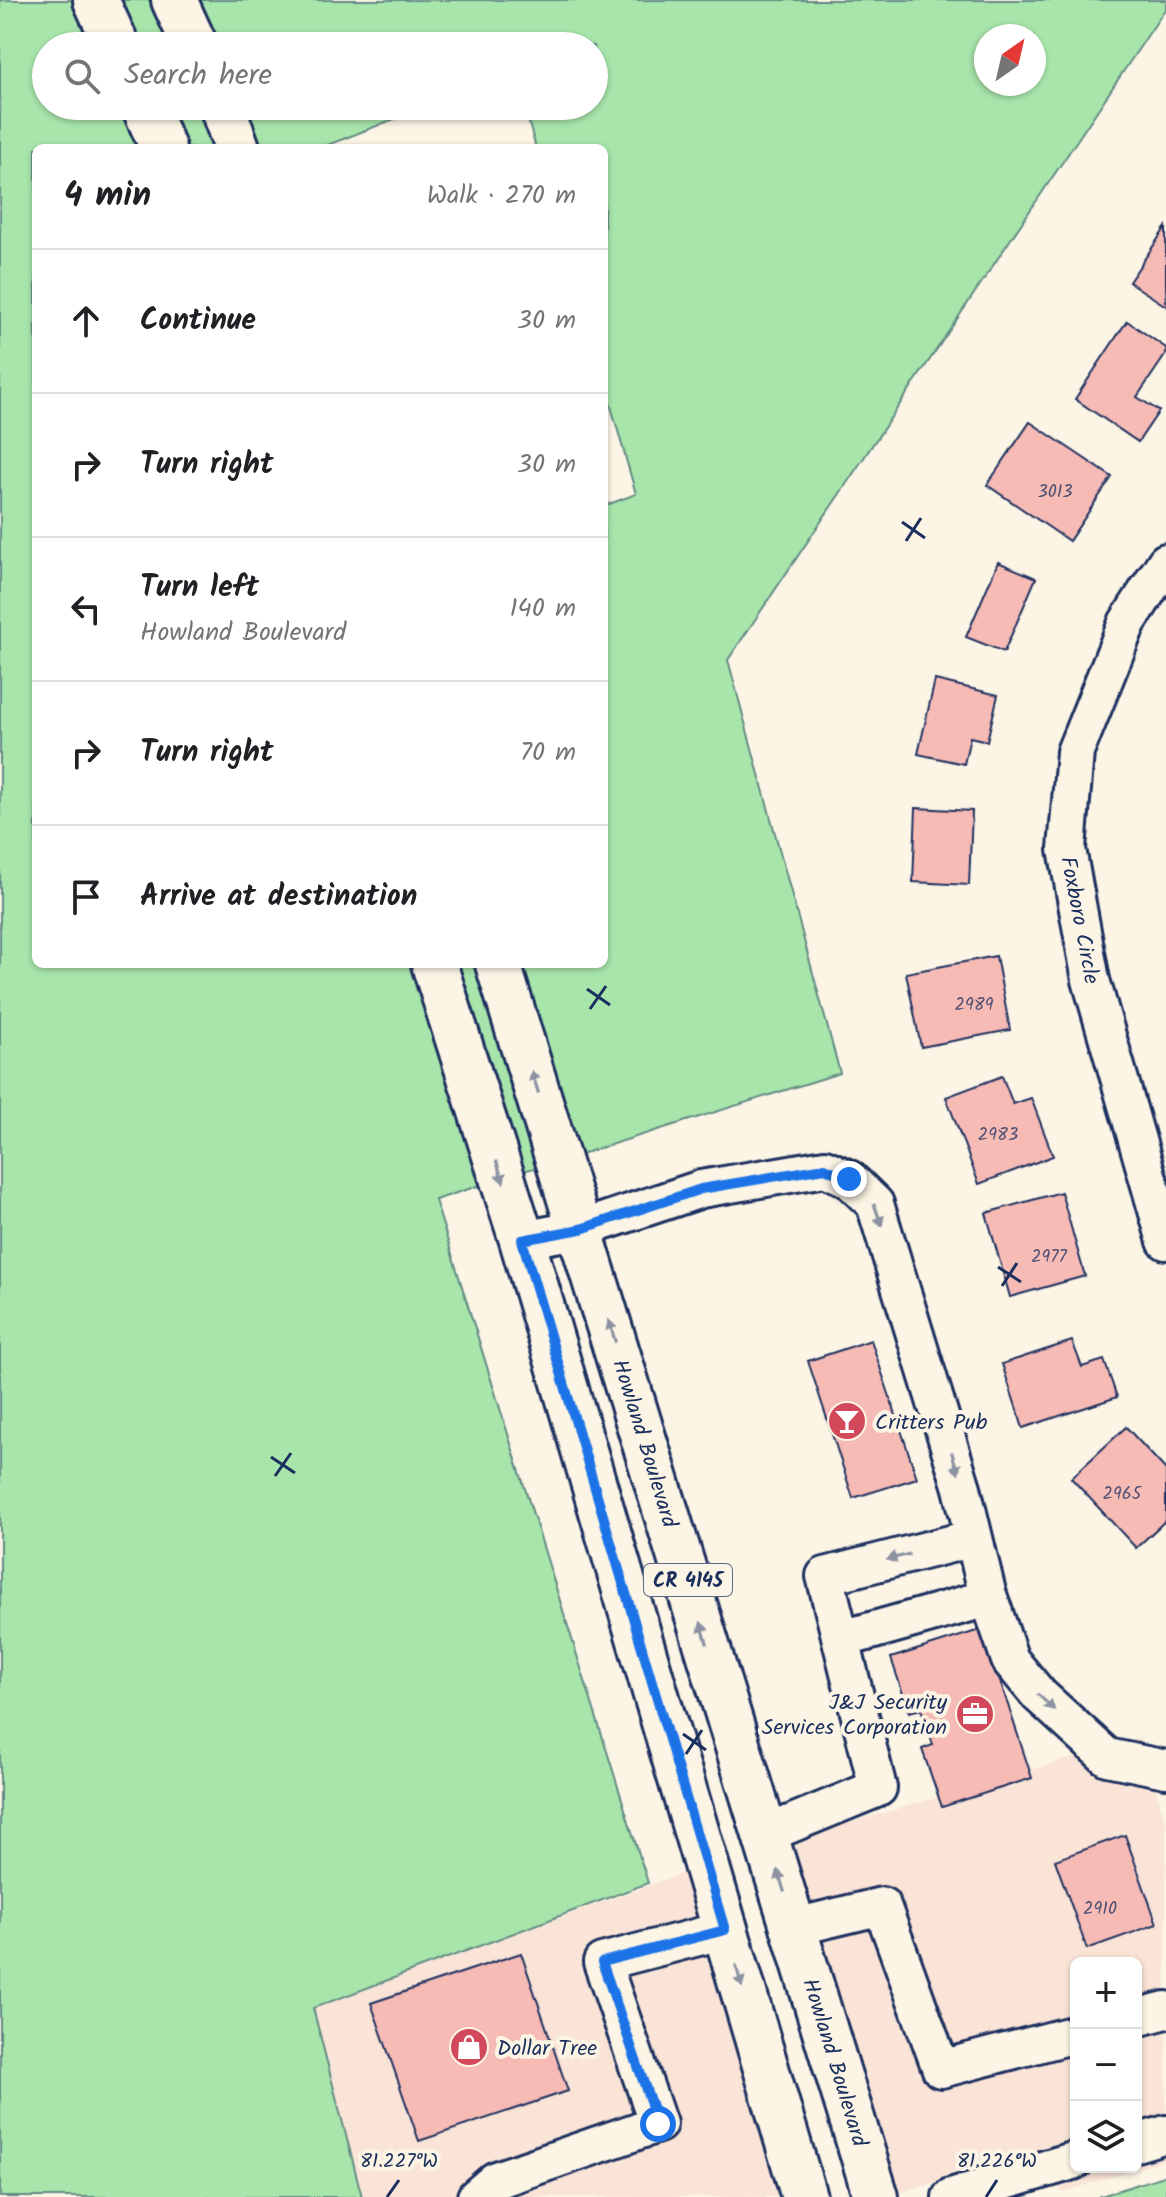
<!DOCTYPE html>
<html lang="en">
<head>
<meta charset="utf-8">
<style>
  :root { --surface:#fff; --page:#f6f6f6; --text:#202124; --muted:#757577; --line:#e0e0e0 }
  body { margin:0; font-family:Kalam,sans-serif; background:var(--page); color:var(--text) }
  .controls { position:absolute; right:24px; bottom:24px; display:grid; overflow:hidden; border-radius:12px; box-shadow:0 2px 6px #0004 }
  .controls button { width:72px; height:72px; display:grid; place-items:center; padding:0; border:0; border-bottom:2px solid var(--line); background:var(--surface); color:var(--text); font:40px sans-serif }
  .compass { position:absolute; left:974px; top:24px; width:72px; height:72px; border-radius:50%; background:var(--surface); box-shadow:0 2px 6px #0004; rotate:34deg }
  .stop { position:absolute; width:24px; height:24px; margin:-18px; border:6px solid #1a73e8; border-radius:50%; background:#fff }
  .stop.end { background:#1a73e8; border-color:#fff; box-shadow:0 2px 8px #0008 }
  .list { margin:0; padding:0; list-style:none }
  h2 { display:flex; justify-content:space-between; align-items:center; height:104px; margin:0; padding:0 32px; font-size:34px }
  h2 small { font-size:26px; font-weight:400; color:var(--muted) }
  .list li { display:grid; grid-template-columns:52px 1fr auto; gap:24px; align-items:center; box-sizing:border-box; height:144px; padding:0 32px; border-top:2px solid var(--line) }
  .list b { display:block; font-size:30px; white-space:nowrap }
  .list p { margin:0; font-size:26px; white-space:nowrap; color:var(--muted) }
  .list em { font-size:26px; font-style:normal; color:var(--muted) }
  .icon { flex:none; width:44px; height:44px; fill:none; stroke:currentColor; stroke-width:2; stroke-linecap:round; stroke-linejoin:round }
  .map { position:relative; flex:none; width:1166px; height:2197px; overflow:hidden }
  .search { position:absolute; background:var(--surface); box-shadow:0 2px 6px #0004; left:32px; top:32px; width:576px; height:88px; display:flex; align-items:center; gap:20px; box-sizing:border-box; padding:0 28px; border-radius:44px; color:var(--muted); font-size:30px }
  .panel { position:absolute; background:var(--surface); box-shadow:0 2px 6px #0004; left:32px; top:144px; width:576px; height:824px; border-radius:12px }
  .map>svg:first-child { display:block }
  .built { fill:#fae4d7 }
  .green { fill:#a8e5ab; stroke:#628a84; stroke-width:2; fill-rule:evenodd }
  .building { fill:#f7bbb6; stroke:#1b2f5e; stroke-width:2 }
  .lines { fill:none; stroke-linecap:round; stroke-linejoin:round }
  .minor-casing { stroke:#1b2f5e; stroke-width:42 }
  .major-casing { stroke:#1b2f5e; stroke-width:50 }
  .minor { stroke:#fcf5e5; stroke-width:36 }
  .major { stroke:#fcf5e5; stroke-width:44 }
  .oneway { fill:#8c92a2 }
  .route { stroke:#1a73e8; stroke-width:10 }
  .ticks { fill:none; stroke:#1b2f5e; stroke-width:3 }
  .labels { text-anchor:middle; stroke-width:8; stroke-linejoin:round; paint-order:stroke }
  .number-label { font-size:18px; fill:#525274 }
  .shield { fill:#fcf5e5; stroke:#5e6a86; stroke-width:2 }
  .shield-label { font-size:20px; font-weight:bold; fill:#1b2f5e }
  .street-label { font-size:22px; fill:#1b2f5e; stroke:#fcf5e5 }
  .poi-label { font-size:22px; fill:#1b2f5e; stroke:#fcf5e5; text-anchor:start }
  .ticks-label { font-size:20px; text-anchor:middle; fill:#1b2f5e; stroke:#fcf5e5; stroke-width:8; stroke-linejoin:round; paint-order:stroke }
</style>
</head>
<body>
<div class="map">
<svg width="1166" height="2197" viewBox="0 0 1166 2197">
  <rect width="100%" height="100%" fill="#fcf5e5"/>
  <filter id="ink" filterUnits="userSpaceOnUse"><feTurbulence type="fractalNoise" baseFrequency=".0125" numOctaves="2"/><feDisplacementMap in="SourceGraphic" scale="16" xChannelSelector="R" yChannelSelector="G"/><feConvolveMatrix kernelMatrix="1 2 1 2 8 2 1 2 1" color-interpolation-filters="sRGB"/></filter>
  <g filter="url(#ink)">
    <path class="built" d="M1140 1738 1166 1822V2115L1136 2124V1963H1076V2141L895 2194 788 1841Z
      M688 1871 783 2197H362L313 2008Z
      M1166 2153V2159L1062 2193 1057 2185 1119 2167H1136V2162Z"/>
    <path class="green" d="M0 0H75L96 46H46V106H123L142 148H36V964H414L484 1184 435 1200 648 1883 313 2008 362 2197H0Z
      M117 0H153L174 46H138Z
      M195 0H1166V8L728 660 840 1073 578 1155 518 964H604V506L636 494 604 382V148H536L524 106H594V46H216ZM986 36H1034V84H986Z
      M165 106H201L217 148H183Z
      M243 106H428L320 148H257Z
      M453 964H478L541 1166 520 1172Z
      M1166 2175V2197H1098Z"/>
    <path class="building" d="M1166 227V306L1129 282Z
      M1127 321 1166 348V354L1137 397 1159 411 1138 442 1075 399Z
      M1030 422 1112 477 1069 541 987 485Z
      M998 562 1036 578 1004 652 966 637Z
      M935 680 998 695 987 741 970 737 964 764 918 754Z
      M916 808 972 811 969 885 913 882Z
      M996 956 1010 1030 921 1047 906 973Z
      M1002 1076 1013 1104 1031 1098 1053 1156 979 1184 946 1097Z
      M1061 1192 1085 1276 1010 1297 986 1213Z
      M871 1340 917 1478 853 1498 808 1361Z
      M1072 1341 1082 1367 1104 1360 1117 1397 1023 1428 1002 1364Z
      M1126 1427 1166 1470V1520L1136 1548 1071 1478Z
      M983 1629 1032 1778 942 1807 922 1749 933 1745 921 1709 909 1712 891 1658Z
      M1125 1835 1157 1924 1087 1949 1055 1860Z
      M521 1953 568 2091 419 2141 371 2003Z"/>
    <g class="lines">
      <defs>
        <path id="minor" d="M1166 562 1127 623 1075 752 1067 849 1091 980 1166 1241
          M522 1240 581 1229 701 1189 825 1168 849 1179 875 1204 962 1488 987 1592 1010 1660 1039 1695 1107 1757 1166 1769
          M842 1639 988 1598
          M766 1834 878 1788 825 1576 974 1538
          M795 1927 882 1906 941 2069 1076 2034
          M1136 2018 1166 2010
          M1136 2143 1166 2134
          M476 2197 496 2180 658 2124 602 1962 725 1930
          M951 2197 1076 2160"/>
        <path id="major" d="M96 0 117 46
          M174 0 195 46
          M144 106 163 148
          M222 106 237 148
          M434 964 522 1240 804 2197
          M498 964 876 2197"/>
      </defs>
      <use href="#minor" class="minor-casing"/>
      <use href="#major" class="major-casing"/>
      <use href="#minor" class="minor"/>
      <use href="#major" class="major"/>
    </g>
    <defs><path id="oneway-solid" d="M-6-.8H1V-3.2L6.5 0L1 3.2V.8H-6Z" transform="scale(2)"/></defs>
    <g class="oneway">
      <use href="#oneway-solid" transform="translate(535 1082) rotate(-107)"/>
      <use href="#oneway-solid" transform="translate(500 1172) rotate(72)"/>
      <use href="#oneway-solid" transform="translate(878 1215) rotate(70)"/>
      <use href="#oneway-solid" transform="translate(612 1331) rotate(-107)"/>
      <use href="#oneway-solid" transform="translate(955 1463) rotate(73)"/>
      <use href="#oneway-solid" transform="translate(898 1557) rotate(166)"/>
      <use href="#oneway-solid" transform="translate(704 1633) rotate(-107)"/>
      <use href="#oneway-solid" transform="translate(1046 1702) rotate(43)"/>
      <use href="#oneway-solid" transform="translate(781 1881) rotate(-107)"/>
      <use href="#oneway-solid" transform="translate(739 1976) rotate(74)"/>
    </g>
  </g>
  <g class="lines" filter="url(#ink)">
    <path class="route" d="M658 2124 602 1962 725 1930 522 1240 581 1229 701 1189 825 1168 849 1179"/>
  </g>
  <path class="ticks" d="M902 522 925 538M906 541 921 518M587 989 610 1005M590 1009 606 986M998 1267 1021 1282M1002 1286 1017 1263M271 1457 295 1473M275 1476 291 1453M683 1734 706 1750M686 1754 702 1730M387 2197 399 2180M986 2197 997 2180"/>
  <defs>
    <symbol id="bar-disc" viewBox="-11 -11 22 22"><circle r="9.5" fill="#d1495b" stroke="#fcf5e5"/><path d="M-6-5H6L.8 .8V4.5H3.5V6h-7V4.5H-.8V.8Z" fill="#fff"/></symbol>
    <symbol id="office-disc" viewBox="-11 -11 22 22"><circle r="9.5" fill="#d1495b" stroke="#fcf5e5"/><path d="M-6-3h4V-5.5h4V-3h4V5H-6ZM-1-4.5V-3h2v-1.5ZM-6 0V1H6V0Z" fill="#fff"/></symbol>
    <symbol id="shop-disc" viewBox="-11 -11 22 22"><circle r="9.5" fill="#d1495b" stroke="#fcf5e5"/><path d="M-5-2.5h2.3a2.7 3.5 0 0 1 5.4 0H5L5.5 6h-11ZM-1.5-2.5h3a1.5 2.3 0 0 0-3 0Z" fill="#fff"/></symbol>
  </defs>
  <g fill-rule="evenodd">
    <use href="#bar-disc" x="825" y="1399" width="44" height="44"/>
    <use href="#office-disc" x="953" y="1692" width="44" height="44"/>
    <use href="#shop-disc" x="447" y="2025" width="44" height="44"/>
  </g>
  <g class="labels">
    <g class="number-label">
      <text x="1055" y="497">3013</text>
      <text x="974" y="1010">2989</text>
      <text x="998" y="1140">2983</text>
      <text x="1049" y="1262">2977</text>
      <text x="1122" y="1499">2965</text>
      <text x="1100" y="1914">2910</text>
    </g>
    <rect class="shield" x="644" y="1564" width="88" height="32" rx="6"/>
    <g class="shield-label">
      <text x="688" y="1587">CR 4145</text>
    </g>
    <g class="street-label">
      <text transform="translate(1081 920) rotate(79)" y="8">Foxboro Circle</text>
      <text transform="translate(646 1443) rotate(73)" y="8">Howland Boulevard</text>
      <text transform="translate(836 2062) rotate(73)" y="8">Howland Boulevard</text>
    </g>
    <g class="poi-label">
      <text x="875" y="1429">Critters Pub</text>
      <text x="947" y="1709" text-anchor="end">J&amp;J Security<tspan x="947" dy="25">Services Corporation</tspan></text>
      <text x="497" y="2055">Dollar Tree</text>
    </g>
  </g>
  <g class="ticks-label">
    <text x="399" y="2167">81.227°W</text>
    <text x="997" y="2167">81.226°W</text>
  </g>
</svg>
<div class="controls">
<button>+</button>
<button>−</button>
<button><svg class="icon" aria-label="layers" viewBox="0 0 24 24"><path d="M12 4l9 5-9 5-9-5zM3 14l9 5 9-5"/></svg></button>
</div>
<svg class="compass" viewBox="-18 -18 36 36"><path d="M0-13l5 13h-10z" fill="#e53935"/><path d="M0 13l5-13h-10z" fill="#757577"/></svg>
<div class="stop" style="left:658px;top:2124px"></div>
<div class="stop end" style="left:849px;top:1179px"></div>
<div class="search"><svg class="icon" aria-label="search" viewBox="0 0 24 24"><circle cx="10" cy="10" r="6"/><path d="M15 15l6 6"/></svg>Search here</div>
<section class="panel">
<h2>4 min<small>Walk · 270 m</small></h2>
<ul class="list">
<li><svg class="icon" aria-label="ahead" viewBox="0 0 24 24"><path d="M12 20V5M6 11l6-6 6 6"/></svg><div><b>Continue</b></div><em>30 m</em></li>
<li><svg class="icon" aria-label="right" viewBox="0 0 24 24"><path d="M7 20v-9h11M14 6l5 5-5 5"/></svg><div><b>Turn right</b></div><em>30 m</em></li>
<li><svg class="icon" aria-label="left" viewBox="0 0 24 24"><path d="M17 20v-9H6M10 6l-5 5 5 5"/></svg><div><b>Turn left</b><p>Howland Boulevard</p></div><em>140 m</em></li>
<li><svg class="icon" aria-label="right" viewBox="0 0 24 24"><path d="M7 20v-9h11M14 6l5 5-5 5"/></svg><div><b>Turn right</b></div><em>70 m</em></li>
<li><svg class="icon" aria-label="arrive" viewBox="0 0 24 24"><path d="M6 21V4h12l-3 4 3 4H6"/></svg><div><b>Arrive at destination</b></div></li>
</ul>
</section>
</div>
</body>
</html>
